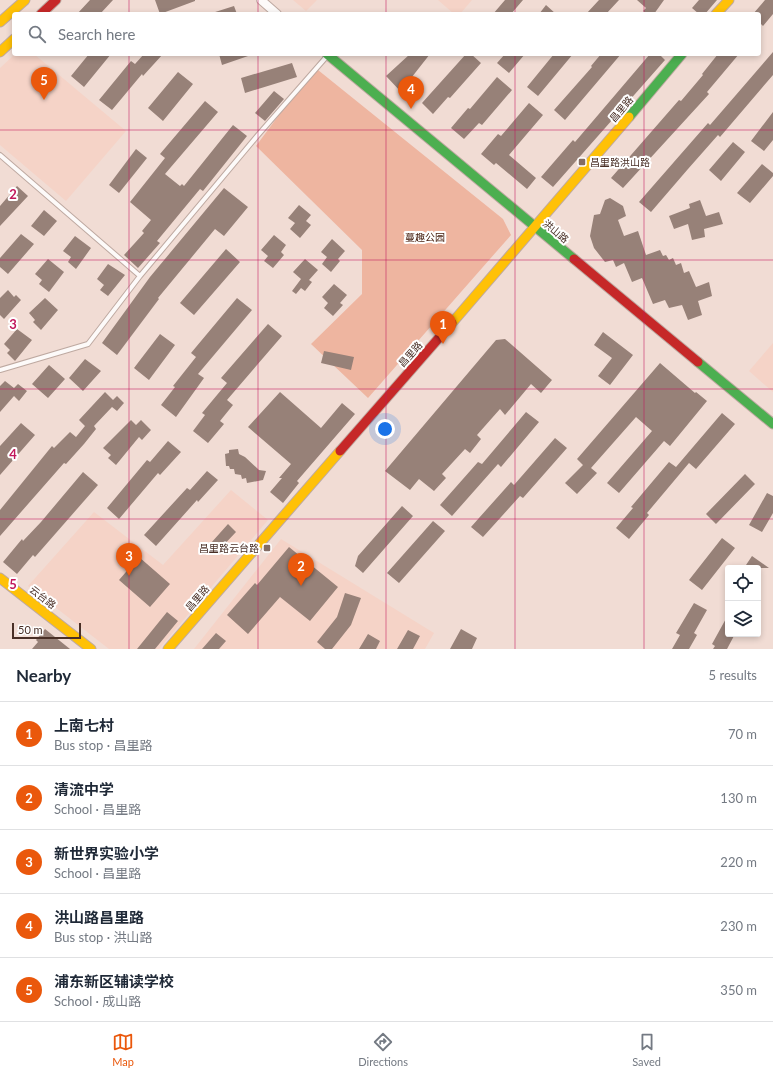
<!DOCTYPE html>
<html lang="en">
<head>
<meta charset="utf-8">
<style>
  :root { --surface:#fff; --page:#f2f2f3; --text:#1f2937; --muted:#747a83; --line:#e0e1e3; --accent:#ea580c }
  body { margin:0; font-family:Lato,"Noto Sans SC",sans-serif; background:var(--page); color:var(--text) }
  .controls { position:absolute; right:12px; bottom:12px; display:grid; overflow:hidden; border-radius:4px; box-shadow:0 2px 6px #0003 }
  .controls button { width:36px; height:36px; display:grid; place-items:center; padding:0; border:0; border-bottom:1px solid var(--line); background:var(--surface); color:var(--text); font:20px sans-serif }
  .scale { position:absolute; left:12px; bottom:10px; width:69px; box-sizing:border-box; padding-left:4px; border:2px solid #492f26; border-top:0; font-size:11px; line-height:14px; white-space:nowrap; color:#492f26; -webkit-text-stroke:3px #fff; paint-order:stroke }
  .you { position:absolute; left:385px; top:429px; width:14px; height:14px; margin:-10px; border:3px solid #fff; border-radius:50%; background:#1a73e8; box-shadow:0 0 0 6px #1a73e833 }
  .badge { display:grid; place-items:center; width:26px; height:26px; border-radius:50%; background:var(--accent); color:#fff; font-size:13px; font-weight:700 }
  .pin { position:absolute; translate:-50% -33px; filter:drop-shadow(0 1px 2px #0008) }
  .pin::after { content:''; position:absolute; top:21px; width:14px; height:12px; background:inherit; clip-path:polygon(0 0,100% 0,50% 100%) }
  .list { margin:0; padding:0; list-style:none }
  h2 { display:flex; justify-content:space-between; align-items:center; height:52px; margin:0; padding:0 16px; font-size:17px }
  h2 small { font-size:13px; font-weight:400; color:var(--muted) }
  .list li { display:grid; grid-template-columns:26px 1fr auto; gap:12px; align-items:center; box-sizing:border-box; height:64px; padding:0 16px; border-top:1px solid var(--line) }
  .list b { display:block; font-size:15px; white-space:nowrap }
  .list p { margin:0; font-size:13px; white-space:nowrap; color:var(--muted) }
  .list em { font-size:13px; font-style:normal; color:var(--muted) }
  .icon { flex:none; width:22px; height:22px; fill:none; stroke:currentColor; stroke-width:2; stroke-linecap:round; stroke-linejoin:round }
  .map { position:relative; flex:none; width:773px; height:649px; overflow:hidden }
  .search { position:absolute; background:var(--surface); box-shadow:0 2px 6px #0003; left:12px; right:12px; top:12px; height:44px; display:flex; align-items:center; gap:10px; box-sizing:border-box; padding:0 14px; border-radius:4px; color:var(--muted); font-size:15px }
  .sheet { height:372px; background:var(--surface) }
  nav { display:flex; justify-content:space-around; align-items:center; box-sizing:border-box; height:56px; border-top:1px solid var(--line); background:var(--surface); font-size:11px; color:var(--muted) }
  nav a { display:grid; justify-items:center; gap:2px }
  nav .on { color:var(--accent) }
  .map>svg:first-child { display:block }
  .built { fill:#f5d3c7 }
  .green { fill:#eeb5a0 }
  .building { fill:#978178 }
  .lines { fill:none; stroke-linecap:round; stroke-linejoin:round }
  .lane-casing { stroke:#bea9a1; stroke-width:6 }
  .street-casing { stroke:#bea9a1; stroke-width:10 }
  .fast-casing { stroke:#bea9a1; stroke-width:11 }
  .slow-casing { stroke:#bea9a1; stroke-width:11 }
  .jam-casing { stroke:#bea9a1; stroke-width:11 }
  .lane { stroke:#fdfaf9; stroke-width:4 }
  .street { stroke:#fdfaf9; stroke-width:8 }
  .fast { stroke:#4caf50; stroke-width:9 }
  .slow { stroke:#ffc107; stroke-width:9 }
  .jam { stroke:#c62828; stroke-width:9 }
  .grid { fill:none; stroke:#c2185b; stroke-width:1; stroke-opacity:0.55 }
  .poi-dot { fill:#846c63; stroke:#fff; stroke-width:1.5 }
  .labels { text-anchor:middle; stroke-width:4; stroke-linejoin:round; paint-order:stroke }
  .street-label { font-size:10px; fill:#492f26; stroke:#fff }
  .poi-label { font-size:10px; fill:#492f26; stroke:#fff; text-anchor:start }
  .park-label { font-size:10px; fill:#472011; stroke:#fff }
  .grid-label { font-size:13px; text-anchor:middle; font-weight:bold; fill:#c2185b; stroke:#fff; stroke-width:4; stroke-linejoin:round; paint-order:stroke }
</style>
</head>
<body>
<div class="map">
<svg width="773" height="649" viewBox="0 0 773 649">
  <rect width="100%" height="100%" fill="#f1dcd4"/>
  <path class="built" d="M293 0H317L306 11Z
    M438 0H472L460 14H454Z
    M15 54H34L126 131 66 201 0 145V68Z
    M773 343V392L749 371Z
    M231 490 268 520 159 649H109L28 586 94 512 163 565Z
    M281 539 434 633 425 649H194Z"/>
  <path class="green" d="M318 70 503 219 511 235 368 398 311 344 362 294V250L256 146 293 96Z"/>
  <path class="building" d="M90 0H113L100 14H77Z
    M155 0H195V1L160 14Z
    M505 0H523L511 14H493Z
    M599 0H619L606 14H586Z
    M637 0H664L654 14H647L643 11 646 8Z
    M699 0H717L705 14H699L692 8Z
    M765 0H773V14L763 26 759 22V14H753Z
    M546 5 556 14H539Z
    M234 6 237 14H213L212 13Z
    M773 52V75L720 137 718 135 688 169 651 212 639 202 708 123 710 125Z
    M89 54H111L84 87 71 76Z
    M144 54H163L143 76 142 74 112 110 99 100 131 61 135 64Z
    M219 54H251V55L222 65Z
    M410 54H430L408 82 410 84 402 93 386 76Z
    M466 54H471L481 63 450 98 448 97 433 114 422 103Z
    M505 54H525L509 73 497 63Z
    M554 54H573L538 96 527 87Z
    M601 54H621L565 120 554 110 592 67 591 66Z
    M650 54H659L665 60 553 187 541 177 573 140 575 142Z
    M718 54H739L707 92 709 94 623 188 611 178 679 100 681 101 703 75 702 74Z
    M292 63 297 77 245 93 241 78Z
    M178 72 193 84 163 121 148 108Z
    M497 77 512 90 482 125 479 123 464 139 451 128 468 108 470 109Z
    M274 91 284 99 265 121 255 113Z
    M205 101 218 112 165 174 180 186 182 184 184 186 233 125 247 136 203 191 200 189 157 241 160 243 138 268 124 255 144 233 142 231 151 220 130 202 165 158 160 154Z
    M529 103 543 115 509 155 536 178 527 189 496 163 494 165 481 154 498 134 501 136Z
    M773 112V140L764 151 751 141Z
    M733 142 745 152 721 181 709 170Z
    M136 149 147 158 119 193 109 185Z
    M762 164 773 173V176L750 203 737 193Z
    M17 186 28 196 0 226V206Z
    M224 188 248 207 224 236 215 229 158 298 159 299 117 355 102 343 150 277Z
    M610 198 623 206 626 216 618 220 624 236 638 231 646 255 660 250 663 256 666 255 669 260 673 258 676 265 681 263 684 273 689 271 696 287 709 282 712 296 698 301 702 315 688 320 682 305 669 308 665 300 653 304 642 278 632 282 624 263 616 267 613 260 605 262 594 248 590 236 594 215 600 214 605 200Z
    M700 200 706 216 719 212 723 224 704 229 705 237 692 240 688 224 674 229 669 216 690 208 689 204Z
    M299 205 311 215 306 221 311 225 300 238 290 229 295 223 288 218Z
    M44 210 57 221 44 236 31 226Z
    M21 234 34 244 8 274 0 267V258Z
    M274 235 286 245 281 252 284 255 273 268 264 261 268 256 261 250Z
    M75 236 91 248 76 269 68 262 71 257 63 251Z
    M332 239 345 251 338 259 340 261 331 272 322 264 327 257 321 252Z
    M226 249 240 262 194 315 180 303Z
    M48 259 64 272 49 292 39 284 42 280 35 274Z
    M305 259 318 270 309 280 312 282 305 291 301 288 296 294 292 291 301 279 293 272Z
    M108 264 125 275 108 296 100 290 104 285 97 279Z
    M334 284 347 295 340 303 343 305 333 316 324 308 328 303 322 297Z
    M8 290 14 297 16 295 21 300 4 319 0 315V298Z
    M45 298 58 310 41 330 33 322 35 320 29 313Z
    M237 298 252 310 198 374 204 378 176 417 161 405 175 387 173 386 196 357 191 353Z
    M268 324 282 336 227 400 233 405 220 421 224 424 208 443 193 431 205 415 202 413 227 383 221 378Z
    M17 329 32 340 15 361 7 353 10 350 4 344Z
    M603 332 633 355 610 385 598 376 612 358 594 345Z
    M160 334 175 345 149 380 134 368Z
    M505 339 552 380 541 393 531 384 505 415 500 409 477 435 481 439 470 453 465 449 442 474 446 478 434 491 419 479 410 490 385 471 496 340Z
    M324 351 354 357 351 370 321 363Z
    M85 359 101 371 83 391 69 378Z
    M660 363 695 393 696 392 707 401 670 446 664 441 619 493 607 483 652 431 636 417 591 468 597 473 577 494 565 483 583 465 577 459Z
    M49 365 65 379 48 398 32 384Z
    M5 381 14 388 18 384 27 391 19 401 14 396 0 412V386Z
    M105 392 113 400 117 396 124 403 117 411 112 407 94 426 96 429 84 444 66 464 64 463 0 536V510L52 446 54 448 70 432 76 437 85 426 79 420Z
    M280 392 321 428 342 403 355 414 297 481 299 483 283 503 270 492 282 478H279L291 464 248 427Z
    M526 412 539 422 501 467 498 464 452 516 440 505 478 462 482 464Z
    M722 413 735 424 696 469 689 463 647 513 649 515 629 539 616 528 633 508 631 507 669 462 676 467Z
    M131 420 136 425 141 420 151 430 142 440 139 437 116 465 108 458 111 455 103 448Z
    M21 423 35 435 0 475V446Z
    M555 438 567 448 523 498 520 496 483 537 471 527 511 482 514 485Z
    M168 441 181 452 160 475 158 473 119 519 107 508 147 460 150 462Z
    M238 449 239 454 245 457 259 470 266 471 263 480 247 483 246 478 242 479 241 475 235 474 234 469H230L229 466H226L225 454 229 453V450Z
    M207 471 218 480 198 502 197 500 156 546 144 535 187 488 190 490Z
    M83 472 98 485 35 557 33 555 17 574 3 562 22 539 23 541 41 522Z
    M745 474 755 484 716 524 706 514Z
    M767 493 773 496V513L762 532 749 525Z
    M402 506 413 516 363 573 355 566 358 556Z
    M433 521 445 531 399 583 387 573Z
    M228 524 236 532 219 550 211 543Z
    M722 538 735 548 702 590 689 580Z
    M289 547 338 587 310 621 280 597 248 634 227 615 255 583 257 585Z
    M752 556 769 568H744Z
    M139 557 170 584 150 607 119 580Z
    M345 593 361 598 351 625 332 649H325L317 642 337 617Z
    M694 603 707 610 694 633 697 635 689 649H672L680 635 676 633Z
    M167 612 178 621 155 649H137Z
    M728 615V634H735L727 649H713L715 646 712 644Z
    M45 629 70 649H32L38 642 36 640Z
    M461 629 477 638 472 649H450Z
    M408 630 420 636 413 649H397Z
    M216 633 226 641 219 649H202Z
    M368 634 380 641 376 649H359Z"/>
  <g class="lines">
    <defs>
      <path id="lane" d="M0 155 140 276
        M0 370 88 344 140 276 258 135 328 55"/>
      <path id="street" d="M261 0 277 14"/>
      <path id="fast" d="M327 54 574 259
        M629 117 682 54
        M698 362 773 424"/>
      <path id="slow" d="M716 14 729 0
        M0 22 25 0
        M0 52 14 39
        M452 323 629 117
        M0 578 91 649
        M168 649 340 451"/>
      <path id="jam" d="M41 14 56 0
        M574 259 698 362
        M340 451 452 323"/>
    </defs>
    <use href="#lane" class="lane-casing"/>
    <use href="#street" class="street-casing"/>
    <use href="#fast" class="fast-casing"/>
    <use href="#slow" class="slow-casing"/>
    <use href="#jam" class="jam-casing"/>
    <use href="#lane" class="lane"/>
    <use href="#street" class="street"/>
    <use href="#fast" class="fast"/>
    <use href="#slow" class="slow"/>
    <use href="#jam" class="jam"/>
  </g>
  <path class="grid" d="M129 0V14M258 0V14M386 0V14M515 0V14M644 0V14M129 54V649M258 54V649M386 54V649M515 54V649M644 54V649M0 130H773M0 260H773M0 389H773M0 519H773"/>
  <g class="poi-dot">
    <rect x="578" y="158" width="8" height="8" rx="2"/>
    <rect x="263" y="544" width="8" height="8" rx="2"/>
  </g>
  <g class="labels">
    <g class="street-label">
      <text transform="translate(621 109) rotate(-50)" y="4">昌里路</text>
      <text transform="translate(556 231) rotate(40)" y="4">洪山路</text>
      <text transform="translate(410 354) rotate(-48)" y="4">昌里路</text>
      <text transform="translate(43 597) rotate(38)" y="4">云台路</text>
      <text transform="translate(197 598) rotate(-49)" y="4">昌里路</text>
    </g>
    <g class="poi-label">
      <text x="590" y="166">昌里路洪山路</text>
      <text x="259" y="552" text-anchor="end">昌里路云台路</text>
    </g>
    <g class="park-label">
      <text x="425" y="241">蔓趣公园</text>
    </g>
  </g>
  <g class="grid-label">
    <text x="13" y="199">2</text>
    <text x="13" y="329">3</text>
    <text x="13" y="459">4</text>
    <text x="13" y="589">5</text>
  </g>
</svg>
<div class="controls">
<button><svg class="icon" aria-label="locate" viewBox="0 0 24 24"><circle cx="12" cy="12" r="6"/><path d="M12 2v4M12 18v4M2 12h4M18 12h4"/></svg></button>
<button><svg class="icon" aria-label="layers" viewBox="0 0 24 24"><path d="M12 4l9 5-9 5-9-5zM3 14l9 5 9-5"/></svg></button>
</div>
<div class="scale">50 m</div>
<div class="you"></div>
<div class="pin badge" style="left:443px;top:344px">1</div>
<div class="pin badge" style="left:301px;top:586px">2</div>
<div class="pin badge" style="left:129px;top:576px">3</div>
<div class="pin badge" style="left:411px;top:109px">4</div>
<div class="pin badge" style="left:44px;top:100px">5</div>
<div class="search"><svg class="icon" aria-label="search" viewBox="0 0 24 24"><circle cx="10" cy="10" r="6"/><path d="M15 15l6 6"/></svg>Search here</div>
</div>
<section class="sheet">
<h2>Nearby<small>5 results</small></h2>
<ul class="list">
<li><span class="badge">1</span><div><b>上南七村</b><p>Bus stop · 昌里路</p></div><em>70 m</em></li>
<li><span class="badge">2</span><div><b>清流中学</b><p>School · 昌里路</p></div><em>130 m</em></li>
<li><span class="badge">3</span><div><b>新世界实验小学</b><p>School · 昌里路</p></div><em>220 m</em></li>
<li><span class="badge">4</span><div><b>洪山路昌里路</b><p>Bus stop · 洪山路</p></div><em>230 m</em></li>
<li><span class="badge">5</span><div><b>浦东新区辅读学校</b><p>School · 成山路</p></div><em>350 m</em></li>
</ul>
</section>
<nav>
<a class="on"><svg class="icon" aria-label="map" viewBox="0 0 24 24"><path d="M3 6l6-2 6 2 6-2v14l-6 2-6-2-6 2zM9 4v14M15 6v14"/></svg>Map</a>
<a><svg class="icon" aria-label="directions" viewBox="0 0 24 24"><path d="M12 3l9 9-9 9-9-9zM9 14v-3h6M13 9l2 2-2 2"/></svg>Directions</a>
<a><svg class="icon" aria-label="saved" viewBox="0 0 24 24"><path d="M7 4h10v16l-5-4-5 4z"/></svg>Saved</a>
</nav>
</body>
</html>
